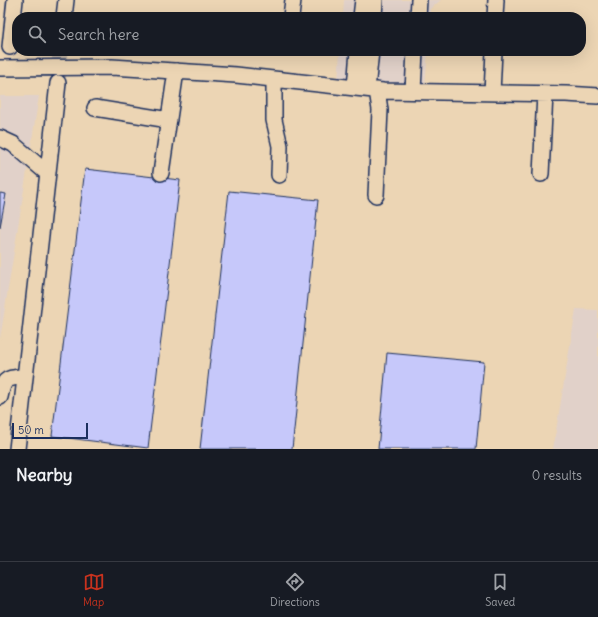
<!DOCTYPE html>
<html lang="en">
<head>
<meta charset="utf-8">
<style>
  :root { --surface:#171b24; --page:#242831; --text:#f1f3f6; --muted:#9ea1a6; --line:#363941; --accent:#c8321e }
  body { margin:0; font-family:Delius,sans-serif; background:var(--page); color:var(--text) }
  .scale { position:absolute; left:12px; bottom:10px; width:76px; box-sizing:border-box; padding-left:4px; border:2px solid #1b2f5e; border-top:0; font-size:11px; line-height:14px; white-space:nowrap; color:#1b2f5e; -webkit-text-stroke:3px #ecd5b4; paint-order:stroke }
  .list { margin:0; padding:0; list-style:none }
  h2 { display:flex; justify-content:space-between; align-items:center; height:52px; margin:0; padding:0 16px; font-size:17px }
  h2 small { font-size:13px; font-weight:400; color:var(--muted) }
  .icon { flex:none; width:22px; height:22px; fill:none; stroke:currentColor; stroke-width:2; stroke-linecap:round; stroke-linejoin:round }
  .map { position:relative; flex:none; width:598px; height:449px; overflow:hidden }
  .search { position:absolute; background:var(--surface); box-shadow:0 4px 16px #0002; left:12px; right:12px; top:12px; height:44px; display:flex; align-items:center; gap:10px; box-sizing:border-box; padding:0 14px; border-radius:16px; color:var(--muted); font-size:15px }
  .sheet { height:112px; background:var(--surface) }
  nav { display:flex; justify-content:space-around; align-items:center; box-sizing:border-box; height:56px; border-top:1px solid var(--line); background:var(--surface); font-size:11px; color:var(--muted) }
  nav a { display:grid; justify-items:center; gap:2px }
  nav .on { color:var(--accent) }
  .map>svg:first-child { display:block }
  .built { fill:#e1d1c9 }
  .building { fill:#c6c8fa; stroke:#1b2f5e }
  .lines { fill:none; stroke-linecap:round; stroke-linejoin:round }
  .minor-tunnel { stroke:#c2b4a3; stroke-width:15; stroke-dasharray:15 8; stroke-linecap:butt }
  .minor-casing { stroke:#1b2f5e; stroke-width:18 }
  .minor { stroke:#ecd5b4; stroke-width:15 }
</style>
</head>
<body>
<div class="map">
<svg width="598" height="449" viewBox="0 0 598 449">
  <rect width="100%" height="100%" fill="#ecd5b4"/>
  <filter id="ink" filterUnits="userSpaceOnUse"><feTurbulence type="fractalNoise" baseFrequency=".025" numOctaves="2"/><feDisplacementMap in="SourceGraphic" scale="8" xChannelSelector="R" yChannelSelector="G"/><feConvolveMatrix kernelMatrix="1 2 1 2 8 2 1 2 1" color-interpolation-filters="sRGB"/></filter>
  <g filter="url(#ink)">
    <path class="built" d="M344 0H441L430 9V17H343Z
      M340 51H428L425 86 338 82Z
      M0 96H39L0 339Z
      M576 309 598 310V449H553Z"/>
    <path class="building" d="M85 169 180 180 148 448 52 436Z
      M229 191 318 200 292 449H200Z
      M0 193 6 194 0 227Z
      M387 353 484 362 476 449H378Z"/>
    <g class="lines">
      <path class="minor-tunnel" d="M58 83 60 51"/>
      <defs>
        <path id="minor" d="M64 17 66 0
          M291 17 293 0
          M361 17 363 0
          M374 17 375 0
          M418 17 419 0
          M495 17 496 0
          M10 47 15 0
          M0 68 112 67 236 75 383 91 566 94 598 96
          M274 79V120L280 146 279 175
          M355 88 358 51
          M367 89 371 51
          M413 91 415 51
          M492 93 494 51
          M95 108 169 120
          M0 138 13 144 47 173
          M161 173 176 71
          M541 174 545 94
          M376 195 380 110 377 90
          M0 397C4 377 6 379 25 376
          M17 449 58 83"/>
      </defs>
      <use href="#minor" class="minor-casing"/>
      <use href="#minor" class="minor"/>
    </g>
  </g>
</svg>
<div class="scale">50 m</div>
<div class="search"><svg class="icon" aria-label="search" viewBox="0 0 24 24"><circle cx="10" cy="10" r="6"/><path d="M15 15l6 6"/></svg>Search here</div>
</div>
<section class="sheet">
<h2>Nearby<small>0 results</small></h2>
<ul class="list">
</ul>
</section>
<nav>
<a class="on"><svg class="icon" aria-label="map" viewBox="0 0 24 24"><path d="M3 6l6-2 6 2 6-2v14l-6 2-6-2-6 2zM9 4v14M15 6v14"/></svg>Map</a>
<a><svg class="icon" aria-label="directions" viewBox="0 0 24 24"><path d="M12 3l9 9-9 9-9-9zM9 14v-3h6M13 9l2 2-2 2"/></svg>Directions</a>
<a><svg class="icon" aria-label="saved" viewBox="0 0 24 24"><path d="M7 4h10v16l-5-4-5 4z"/></svg>Saved</a>
</nav>
</body>
</html>
